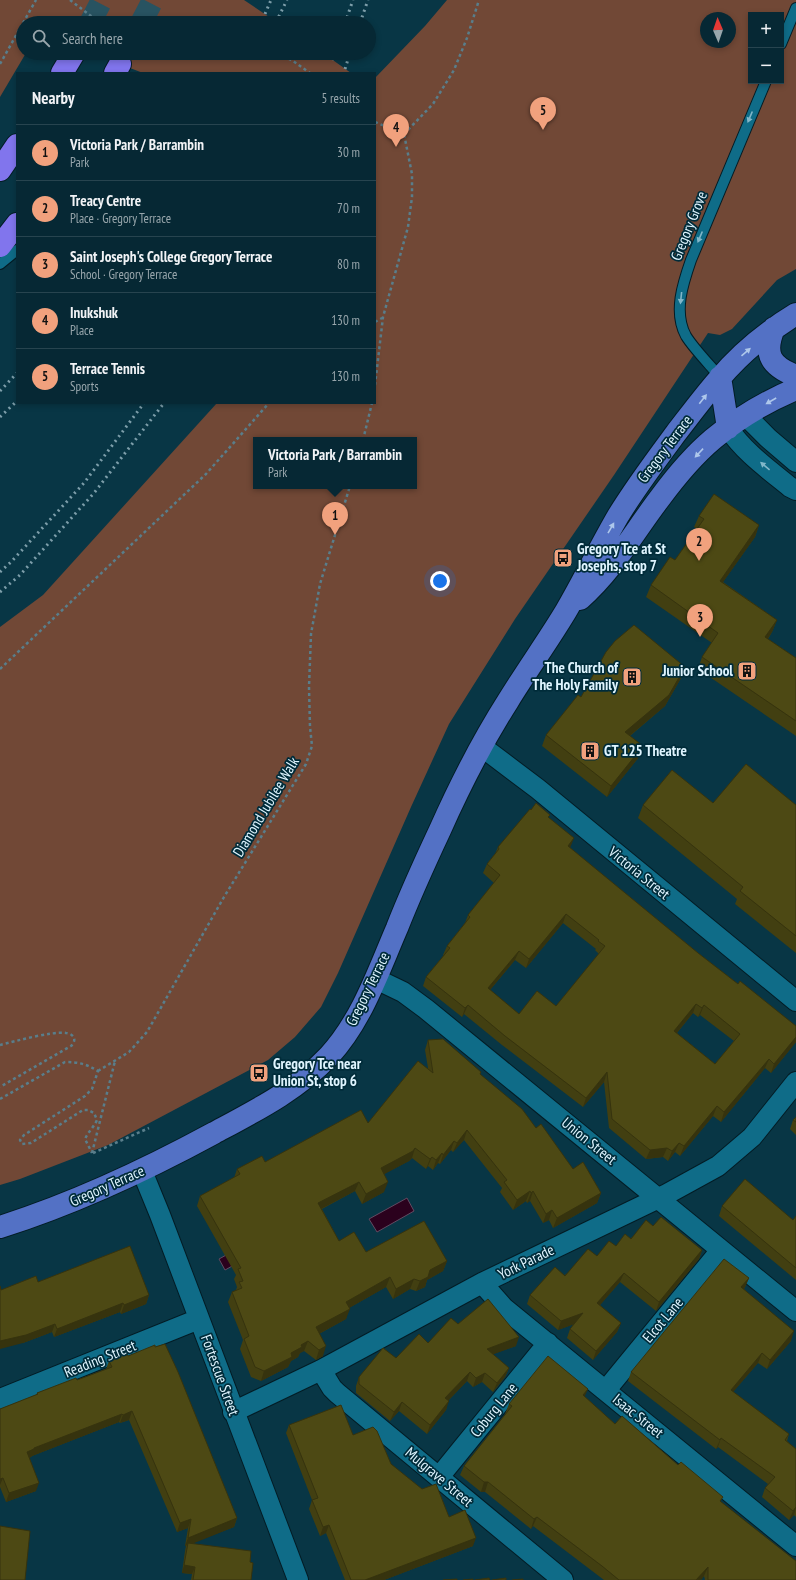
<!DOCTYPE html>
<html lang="en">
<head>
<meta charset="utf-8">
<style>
  :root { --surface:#062834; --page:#143440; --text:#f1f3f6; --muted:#98a6ac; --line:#27444f; --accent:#f1a17d }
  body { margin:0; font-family:"PT Sans Narrow",sans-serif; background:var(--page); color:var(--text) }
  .controls { position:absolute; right:12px; top:12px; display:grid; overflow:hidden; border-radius:0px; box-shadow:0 2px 6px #0003 }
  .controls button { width:36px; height:36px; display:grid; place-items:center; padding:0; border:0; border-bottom:1px solid var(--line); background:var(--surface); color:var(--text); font:20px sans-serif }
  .compass { position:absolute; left:700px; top:12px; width:36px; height:36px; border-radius:50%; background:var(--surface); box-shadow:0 2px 6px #0003; rotate:358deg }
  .you { position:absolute; left:440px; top:581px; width:14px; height:14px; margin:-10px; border:3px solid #fff; border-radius:50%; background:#1a73e8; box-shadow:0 0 0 6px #1a73e833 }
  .badge { display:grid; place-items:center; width:26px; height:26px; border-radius:50%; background:var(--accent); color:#111; font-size:13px; font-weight:700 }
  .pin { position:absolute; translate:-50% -33px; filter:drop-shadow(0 1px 2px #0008) }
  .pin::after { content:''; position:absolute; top:21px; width:14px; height:12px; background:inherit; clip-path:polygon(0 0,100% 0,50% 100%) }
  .popup { position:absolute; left:253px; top:437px; width:164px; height:52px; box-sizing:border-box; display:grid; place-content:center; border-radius:0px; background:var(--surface); filter:drop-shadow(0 1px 3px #0005); font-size:13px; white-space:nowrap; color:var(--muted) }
  .popup b { font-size:15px; color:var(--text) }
  .popup::after { content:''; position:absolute; left:50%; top:100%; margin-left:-8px; border:8px solid transparent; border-top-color:var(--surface) }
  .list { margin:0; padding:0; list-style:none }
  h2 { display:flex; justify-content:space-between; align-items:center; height:52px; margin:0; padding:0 16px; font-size:17px }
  h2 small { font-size:13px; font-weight:400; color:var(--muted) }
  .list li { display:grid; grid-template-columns:26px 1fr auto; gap:12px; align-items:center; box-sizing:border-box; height:56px; padding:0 16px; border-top:1px solid var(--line) }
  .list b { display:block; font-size:15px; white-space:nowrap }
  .list p { margin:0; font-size:13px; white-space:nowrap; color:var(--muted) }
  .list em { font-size:13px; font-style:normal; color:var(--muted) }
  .icon { flex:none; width:22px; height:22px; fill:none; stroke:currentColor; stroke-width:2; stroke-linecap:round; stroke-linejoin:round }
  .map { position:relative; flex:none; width:796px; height:1580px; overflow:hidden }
  .search { position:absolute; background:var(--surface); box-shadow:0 2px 6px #0003; left:16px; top:16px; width:360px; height:44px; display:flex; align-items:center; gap:10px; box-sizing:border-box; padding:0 14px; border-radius:22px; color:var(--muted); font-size:15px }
  .panel { position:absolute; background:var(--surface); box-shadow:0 2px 6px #0003; left:16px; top:72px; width:360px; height:332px; border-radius:0px }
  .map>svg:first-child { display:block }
  .green { fill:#714836; fill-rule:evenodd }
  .water { fill:#2b011d; stroke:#614a61 }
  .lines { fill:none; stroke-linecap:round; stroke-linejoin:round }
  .highway-tunnel { stroke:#285361; stroke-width:22; stroke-dasharray:22 11; stroke-linecap:butt }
  .lane-casing { stroke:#031c25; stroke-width:12 }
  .street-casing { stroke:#031c25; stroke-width:22 }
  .primary-casing { stroke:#031c25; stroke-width:24 }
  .highway-casing { stroke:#031c25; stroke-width:24 }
  .path { stroke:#597e8b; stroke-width:2.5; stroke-dasharray:3 3; stroke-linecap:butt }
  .lane { stroke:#0f6c88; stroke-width:10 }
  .street { stroke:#0f6c88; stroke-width:20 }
  .primary { stroke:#5371c5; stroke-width:22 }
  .highway { stroke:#8175ed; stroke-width:22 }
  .rail { stroke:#7d9eaa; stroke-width:3; stroke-dasharray:2 4; stroke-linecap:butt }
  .path-bridge { stroke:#597e8b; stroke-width:2.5; stroke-dasharray:3 3; stroke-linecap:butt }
  .wall { fill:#423f11; fill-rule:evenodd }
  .shaded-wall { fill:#36330e }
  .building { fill:#4d4914; stroke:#36330e; fill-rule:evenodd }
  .oneway { fill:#81b7c9 }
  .oneway2 { fill:#aec7eb }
  .labels { text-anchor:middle; stroke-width:3.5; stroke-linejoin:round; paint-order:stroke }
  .street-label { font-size:15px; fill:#dff5ff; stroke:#002c3a }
  .poi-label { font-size:15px; font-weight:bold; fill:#dff5ff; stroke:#002c3a; text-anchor:start }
</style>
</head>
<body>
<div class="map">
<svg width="796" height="1580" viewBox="0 0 796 1580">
  <rect width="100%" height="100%" fill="#083645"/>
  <path class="green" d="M0 0H244L278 23H23V53H26L0 97Z
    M447 0H796V269L777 280 732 329 720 335 708 333 614 475 515 619 449 724 411 807 338 973 321 1007 295 1037 268 1060 108 1145 20 1179 0 1185V627L43 595 217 403H375V78L425 26ZM751 15H781V81H751ZM706 18H730V42H706ZM256 440H414V486H256Z
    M91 53H323L351 73H143Z"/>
  <path class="water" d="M407 1198 414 1211 377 1232 369 1219Z
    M248 1243 254 1254 225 1270 219 1259Z"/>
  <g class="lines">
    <path class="highway-tunnel" d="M90 23 102 0
      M141 23 153 0"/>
    <defs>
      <path id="lane" d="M781 44 796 8
        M0 264 17 250
        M720 377C710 365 694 349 686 336 673 312 683 283 691 260L766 81"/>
      <path id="street" d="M746 416 768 438 796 462
        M728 428C744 452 768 469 790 487L796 490
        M481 746 538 789 796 1001
        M376 979 403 992 426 1009 796 1311
        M142 1171 160 1215 298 1580
        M482 1283 504 1308 796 1546
        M321 1370 332 1388 337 1393 563 1580
        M606 1390 721 1250
        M0 1399 199 1319
        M233 1412 321 1370 482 1283 667 1194 718 1166 752 1137 796 1082
        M439 1477 548 1343"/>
      <path id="primary" d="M774 328C763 355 771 366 796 376
        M720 377 728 428
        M580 599C613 570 634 532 660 498 674 479 694 455 713 439 737 419 767 401 796 389
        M0 1227C76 1203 144 1171 214 1133 255 1111 297 1090 329 1056 362 1020 378 972 397 928 410 895 425 862 440 830 460 785 482 742 508 701 527 670 548 641 566 611 584 580 600 547 618 516 635 488 656 460 676 433 690 415 704 396 719 379 740 354 768 331 796 314"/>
      <path id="highway" d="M62 73 74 53
        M115 73 120 64
        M0 170 17 145
        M0 246 17 224"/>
    </defs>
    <use href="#lane" class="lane-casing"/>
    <use href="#street" class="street-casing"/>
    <use href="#primary" class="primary-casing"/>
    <use href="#highway" class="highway-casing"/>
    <path class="path" d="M23 23 36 0
      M278 53 293 61 310 73
      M0 64 23 23
      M375 122 404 134
      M404 134 433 104 454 70 467 38 479 0
      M375 322 382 318
      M375 385 383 317 408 227 412 197V174L404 134
      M363 440 372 403
      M0 669 206 474 269 403
      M0 1045C16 1041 52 1031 66 1033 69 1033 73 1035 74 1038 75 1041 73 1044 71 1046L0 1087
      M98 1071 129 1052 147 1032 224 897 306 764 312 746 310 727 309 687 311 634 320 584 350 486
      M0 1099 65 1062C78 1062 87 1064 98 1071L92 1089 85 1096 24 1135 20 1140 22 1144 31 1143 83 1110H88L94 1113 97 1120C94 1127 88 1132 85 1139L92 1153
      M92 1153 115 1061
      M93 1153 149 1128"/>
    <use href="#lane" class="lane"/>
    <use href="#street" class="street"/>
    <use href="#primary" class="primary"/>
    <use href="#highway" class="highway"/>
    <path class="rail" d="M265 14 271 0
      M276 22 287 0
      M345 23 353 0
      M360 23 368 0
      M332 60 335 53
      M345 69 350 53
      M0 391 17 373
      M0 417 17 401
      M0 572 11 562 84 483 144 403
      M0 592 20 575 94 493 164 403"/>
    <path class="path-bridge" d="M70 0 91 16 104 23"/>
  </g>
  <path class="wall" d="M699 516 759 525 755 537 723 582 777 620 772 632 768 639 796 658V736L698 669 702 657 712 643 646 597 651 585 675 560 697 529 694 527Z
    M685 667 681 678 665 706 630 736 643 746 639 757 607 797 542 746 546 735 581 697Z
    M713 803 796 805V953L735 904 737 899 638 818 643 805Z
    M531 810 549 818 570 848 698 953 738 984 796 1026V1042L771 1073 765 1068 721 1122 713 1116 680 1156 675 1152 668 1161 663 1157 646 1159 609 1128 604 1082 583 1107 502 1045 464 1014 462 1017 423 986 426 977 444 955H443L447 946 465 923 468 915 494 883 483 873 487 864 495 854 498 847ZM563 923 596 949 595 950 599 954 556 1006 519 1014 490 990 515 960 526 968ZM693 1013 698 1017 700 1015 734 1041 715 1064 677 1033Z
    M428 1040 480 1075 536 1128 573 1169 601 1193 597 1203 553 1228 549 1220 543 1223 530 1201 527 1203 526 1201 513 1210 500 1192 502 1188 464 1140 453 1152 451 1150 440 1164 438 1163 433 1170 428 1166 426 1169 412 1158 409 1161 384 1174V1192L362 1204 355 1191 322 1209 339 1241 366 1252 447 1261 443 1271 427 1280 425 1287 416 1291 410 1289 393 1299 386 1287 349 1308 346 1319 319 1334 323 1356 316 1360 304 1351 300 1353 298 1357 291 1361 288 1367 261 1381 251 1377 240 1349 243 1340 228 1302 232 1292 236 1290 237 1287 234 1279 236 1275 197 1206 200 1196 234 1178 237 1169 265 1162 368 1123 428 1068 425 1050Z
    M796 1117V1135L790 1129 793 1120Z
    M722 1206 793 1220 796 1216V1280L719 1216Z
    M653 1226 702 1250 699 1259 656 1311 620 1282 600 1305 621 1323 617 1332 593 1360 567 1338 570 1329 574 1324 558 1330 527 1304 530 1295 597 1256Z
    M749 1278 745 1287 744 1289 791 1341 767 1369 758 1363 733 1392 789 1434 787 1441 796 1449V1517L794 1515 789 1520 762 1497 765 1488 768 1484 718 1447 716 1449 628 1381 631 1372Z
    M38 1282 149 1295 146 1304 121 1314 120 1312 54 1337 52 1332 23 1343 1 1290Z
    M458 1324 516 1346 493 1354 509 1368 505 1377 493 1392 482 1382 473 1387 467 1381 448 1401 446 1410 427 1434 399 1411 390 1421 356 1393V1386L359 1377 396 1358 428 1343Z
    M109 1361 237 1518 234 1527 192 1543 250 1562 251 1580H191L192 1574 182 1573 185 1551 186 1546H185L188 1528 177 1532 129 1420 120 1423 119 1422 32 1456 31 1457 29 1458 36 1491 6 1502 0 1487V1409L36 1395 37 1393 77 1380 106 1369Z
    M585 1397 615 1424 721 1502 796 1580H705L704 1576 701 1580H604L533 1526 531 1529 485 1492H481L460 1475 464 1466 506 1414H505L509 1404Z
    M289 1425 353 1435 391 1464 449 1517 473 1546 384 1580H345L326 1533 320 1536 309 1509 312 1500 286 1433Z"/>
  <path class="shaded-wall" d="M759 525 755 537 716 592 720 581Z
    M777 620 772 632 761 649 765 637Z
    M685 667 681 678 665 706 621 743 625 732Z
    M643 746 639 757 607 797 611 786Z
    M574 838 570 848 568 846Z
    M566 914 563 923 526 968 529 959Z
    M519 951 515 960 484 997 488 988Z
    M696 1004 693 1013 671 1040 674 1031Z
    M468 1005 464 1014 462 1017 465 1008Z
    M704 1005 700 1015 698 1017 702 1008Z
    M796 1037V1042L771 1073 774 1064Z
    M769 1059 765 1068 721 1122 724 1112Z
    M607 1072 604 1082 583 1107 586 1098Z
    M717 1106 713 1116 680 1156 684 1146Z
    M467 1130 464 1140 453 1152 457 1143Z
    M454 1141 451 1150 440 1164 443 1155Z
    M679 1143 675 1152 668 1161 672 1151Z
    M415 1148 412 1158 409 1161 377 1178 381 1168Z
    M667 1148 663 1157 646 1159 650 1150Z
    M442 1153 438 1163 433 1170 436 1160Z
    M432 1157 428 1166 426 1169 430 1159Z
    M359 1182 355 1191 315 1212 318 1203Z
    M388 1182 384 1192 362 1204 366 1194Z
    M530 1191 526 1201 513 1210 517 1200Z
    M533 1191 530 1201 527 1203 531 1193Z
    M601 1193 597 1203 553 1228 557 1218Z
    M552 1210 549 1220 543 1223 546 1214Z
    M702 1250 699 1259 656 1311 659 1302Z
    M447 1261 443 1271 427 1280 425 1287 416 1291 420 1281 430 1270Z
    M624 1273 620 1282 594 1312 597 1303Z
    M390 1277 386 1287 342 1312 346 1302Z
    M749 1278 745 1287 738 1296 741 1287Z
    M414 1279 410 1289 393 1299 396 1289Z
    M149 1295 146 1304 121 1314 124 1305Z
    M123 1303 120 1312 54 1337 57 1329Z
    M350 1309 346 1319 313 1337 316 1327Z
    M583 1313 580 1322 558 1330 561 1321Z
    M621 1323 617 1332 593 1360 596 1351Z
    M55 1324 52 1332 23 1343 0 1349V1341Z
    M794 1331 791 1341 767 1369 770 1360Z
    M519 1337 516 1346 483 1358 487 1349Z
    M308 1341 304 1351 300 1353 298 1357 291 1361 288 1367 261 1381 264 1371 291 1353 301 1345Z
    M326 1346 323 1356 316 1360 319 1350Z
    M762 1353 758 1363 727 1399 731 1390Z
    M509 1368 505 1377 493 1392 497 1383Z
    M470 1372 467 1381 442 1407 445 1398Z
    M485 1373 482 1382 473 1387 476 1378Z
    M588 1389 584 1398 583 1395Z
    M449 1401 446 1410 427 1434 430 1425Z
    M402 1402 399 1411 390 1421 394 1412Z
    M132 1411 129 1420 120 1423 123 1415Z
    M122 1414 119 1422 32 1456 31 1457 24 1460 27 1452 34 1448Z
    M721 1438 718 1447 716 1449 720 1440Z
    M3 1478 0 1485V1479Z
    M484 1482H488L485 1492H481Z
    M39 1483 36 1491 6 1502 9 1493Z
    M796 1507 794 1515 789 1520 793 1511Z
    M537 1517 533 1526 531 1529 534 1519Z
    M237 1518 234 1527 187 1546 188 1543 186 1546H185L188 1538Z
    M191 1519 188 1528 177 1532 180 1523Z
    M329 1525 326 1533 320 1536 323 1527Z
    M476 1538 473 1546 384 1580H365Z
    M184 1565 195 1567 192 1574 182 1573Z
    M708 1567 704 1576 701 1580H696Z"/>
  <path class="building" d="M714 494 759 525 720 581 777 620 765 637 796 658V721L702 657 718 633 651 585 670 557 675 560 704 519 699 516Z
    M634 625 685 667 669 695 625 732 643 746 611 786 546 735 578 695 581 697 606 652 615 641Z
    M746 764 796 805V936L740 891 743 887 643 805 672 770 713 803Z
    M536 803 550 815 548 817 574 838 568 846 698 953 738 984 740 981 796 1026V1037L774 1064 769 1059 724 1112 717 1106 684 1146 679 1143 672 1151 667 1148 650 1150 612 1119 607 1072 586 1098 505 1036 468 1005 465 1008 426 977 450 948 447 946 470 917 468 915 500 875 487 864 499 849 498 847 530 809 531 810ZM566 914 599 940 598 941 605 946 556 1006 537 991 519 1014 488 988 519 951 529 959ZM696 1004 702 1008 704 1005 740 1034 715 1064 674 1031Z
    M443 1039 481 1072 480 1074 522 1109 536 1128 541 1124 573 1169 583 1162 601 1193 557 1218 552 1210 546 1214 533 1191 531 1193 530 1191 517 1200 504 1182 507 1180 467 1130 457 1143 454 1141 443 1155 442 1153 436 1160 432 1157 430 1159 415 1148 413 1151 381 1168 388 1182 366 1194 359 1182 318 1203 339 1241 354 1232 366 1252 424 1221 447 1261 430 1270 428 1277 420 1281 414 1279 396 1289 390 1277 346 1302 350 1309 316 1327 326 1346 319 1350 308 1341 301 1345 302 1347 291 1353 292 1357 264 1371 255 1367 244 1339 249 1336 232 1292 242 1288 239 1282 243 1281 238 1269 241 1268 200 1196 240 1174 237 1169 262 1156 265 1162 361 1110 368 1123 418 1061 433 1073 428 1040Z
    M796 1117V1122L793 1120Z
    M745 1179 793 1220 796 1216V1268L722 1206Z
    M661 1217 702 1250 659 1302 624 1273 597 1303 621 1323 596 1351 570 1329 583 1313 561 1321 530 1295 555 1267 565 1276 588 1249 597 1256 609 1241 616 1246 625 1234 631 1239 646 1220 653 1226Z
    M130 1246 149 1295 124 1305 123 1303 57 1329 55 1324 26 1335 0 1341V1286L1 1290 36 1276 38 1282Z
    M724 1259 749 1278 741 1287 794 1331 770 1360 762 1353 731 1390 789 1434 785 1440 796 1449V1507L793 1511 765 1488 775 1477 721 1438 720 1440 631 1372Z
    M488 1299 519 1337 487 1349 509 1368 497 1383 485 1373 476 1378 470 1372 445 1398 449 1401 430 1425 402 1402 394 1412 359 1384V1377L383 1348 396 1358 419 1334 428 1343 451 1318 458 1324Z
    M165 1344 178 1372 237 1518 188 1538 191 1519 180 1523 132 1411 123 1415 122 1414 34 1448V1449L27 1452 39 1483 9 1493 3 1478 0 1479V1409L38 1394 37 1393 76 1378 77 1380 112 1367 109 1361 127 1354 128 1356 155 1345V1347Z
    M548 1356 588 1389 583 1395 615 1424 622 1416 678 1465 681 1462 723 1497 720 1501 796 1561V1580H708V1567L696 1580H619L602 1566 537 1517 534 1519 488 1482H484L464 1466 512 1406 509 1404Z
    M341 1405 353 1435 373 1427 377 1431 391 1464 422 1489 436 1484 449 1517 465 1510 476 1538 365 1580H351L329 1525 323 1527 312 1500 318 1498 289 1425Z
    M0 1526 30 1531 25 1580H0Z
    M188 1543 251 1551 250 1562 253 1563 251 1580H193L195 1567 184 1565Z
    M489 1578 490 1580H475Z
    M506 1578V1580H492Z
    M457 1579V1580H443Z
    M473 1579V1580H463Z
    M523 1579V1580H512Z"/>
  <defs><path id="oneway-solid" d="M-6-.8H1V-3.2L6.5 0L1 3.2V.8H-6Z"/></defs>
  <g class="oneway">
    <use href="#oneway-solid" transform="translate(750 117) rotate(113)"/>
    <use href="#oneway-solid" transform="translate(700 237) rotate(113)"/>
    <use href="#oneway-solid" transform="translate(681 298) rotate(96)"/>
    <use href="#oneway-solid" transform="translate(765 466) rotate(-140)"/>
  </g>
  <g class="oneway2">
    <use href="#oneway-solid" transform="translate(746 352) rotate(-41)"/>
    <use href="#oneway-solid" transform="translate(703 399) rotate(-52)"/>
    <use href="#oneway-solid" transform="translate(771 401) rotate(150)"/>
    <use href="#oneway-solid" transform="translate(699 453) rotate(133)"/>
    <use href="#oneway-solid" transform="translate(611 528) rotate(-60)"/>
  </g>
  <defs>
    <symbol id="bus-square" viewBox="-11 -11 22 22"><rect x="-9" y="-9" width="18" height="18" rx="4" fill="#f1a17d" stroke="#002c3a"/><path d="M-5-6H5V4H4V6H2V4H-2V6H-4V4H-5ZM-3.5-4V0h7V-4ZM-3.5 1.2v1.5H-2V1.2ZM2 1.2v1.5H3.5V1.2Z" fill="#111"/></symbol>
    <symbol id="building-square" viewBox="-11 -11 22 22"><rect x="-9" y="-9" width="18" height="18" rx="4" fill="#f1a17d" stroke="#002c3a"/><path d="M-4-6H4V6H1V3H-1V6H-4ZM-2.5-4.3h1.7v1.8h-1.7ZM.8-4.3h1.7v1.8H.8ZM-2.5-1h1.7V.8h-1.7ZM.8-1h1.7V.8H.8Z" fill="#111"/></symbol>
  </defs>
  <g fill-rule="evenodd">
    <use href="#bus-square" x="552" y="547" width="22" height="22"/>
    <use href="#building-square" x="736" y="660" width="22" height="22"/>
    <use href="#building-square" x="621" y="666" width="22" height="22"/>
    <use href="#building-square" x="579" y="740" width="22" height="22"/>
    <use href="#bus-square" x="248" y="1062" width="22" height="22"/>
  </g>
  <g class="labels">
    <g class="street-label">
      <text transform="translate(689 226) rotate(-68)" y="5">Gregory Grove</text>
      <text transform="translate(665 449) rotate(-53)" y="5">Gregory Terrace</text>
      <text transform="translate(266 807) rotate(-59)" y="5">Diamond Jubilee Walk</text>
      <text transform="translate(639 873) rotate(39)" y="5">Victoria Street</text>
      <text transform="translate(368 989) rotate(-64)" y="5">Gregory Terrace</text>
      <text transform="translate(589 1141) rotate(39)" y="5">Union Street</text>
      <text transform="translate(107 1186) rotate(-24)" y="5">Gregory Terrace</text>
      <text transform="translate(526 1262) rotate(-26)" y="5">York Parade</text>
      <text transform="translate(663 1320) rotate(-50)" y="5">Elcot Lane</text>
      <text transform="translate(100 1359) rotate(-22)" y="5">Reading Street</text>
      <text transform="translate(220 1375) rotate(70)" y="5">Fortescue Street</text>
      <text transform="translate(494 1410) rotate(-51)" y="5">Coburg Lane</text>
      <text transform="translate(638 1416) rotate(39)" y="5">Isaac Street</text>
      <text transform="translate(439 1477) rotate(40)" y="5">Mulgrave Street</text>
    </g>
    <g class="poi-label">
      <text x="577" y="554">Gregory Tce at St<tspan x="577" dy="17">Josephs, stop 7</tspan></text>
      <text x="618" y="673" text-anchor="end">The Church of<tspan x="618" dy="17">The Holy Family</tspan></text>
      <text x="733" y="676" text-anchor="end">Junior School</text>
      <text x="604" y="756">GT 125 Theatre</text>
      <text x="273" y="1069">Gregory Tce near<tspan x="273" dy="17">Union St, stop 6</tspan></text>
    </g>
  </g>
</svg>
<div class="controls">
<button>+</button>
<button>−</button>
</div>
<svg class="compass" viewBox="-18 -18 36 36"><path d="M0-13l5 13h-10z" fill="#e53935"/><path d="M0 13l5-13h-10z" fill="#98a6ac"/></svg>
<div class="you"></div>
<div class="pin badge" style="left:335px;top:535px">1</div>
<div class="popup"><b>Victoria Park / Barrambin</b>Park</div>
<div class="pin badge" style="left:699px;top:561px">2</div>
<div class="pin badge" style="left:700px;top:637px">3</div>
<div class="pin badge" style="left:396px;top:147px">4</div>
<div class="pin badge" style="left:543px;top:130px">5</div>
<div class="search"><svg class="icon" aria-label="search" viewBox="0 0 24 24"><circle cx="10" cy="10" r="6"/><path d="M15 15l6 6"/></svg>Search here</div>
<section class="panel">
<h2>Nearby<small>5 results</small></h2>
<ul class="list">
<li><span class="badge">1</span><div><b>Victoria Park / Barrambin</b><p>Park</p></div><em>30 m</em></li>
<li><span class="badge">2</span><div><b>Treacy Centre</b><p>Place · Gregory Terrace</p></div><em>70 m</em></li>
<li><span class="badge">3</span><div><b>Saint Joseph's College Gregory Terrace</b><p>School · Gregory Terrace</p></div><em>80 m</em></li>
<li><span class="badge">4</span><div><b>Inukshuk</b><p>Place</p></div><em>130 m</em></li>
<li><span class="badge">5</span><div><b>Terrace Tennis</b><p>Sports</p></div><em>130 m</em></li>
</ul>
</section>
</div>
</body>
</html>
